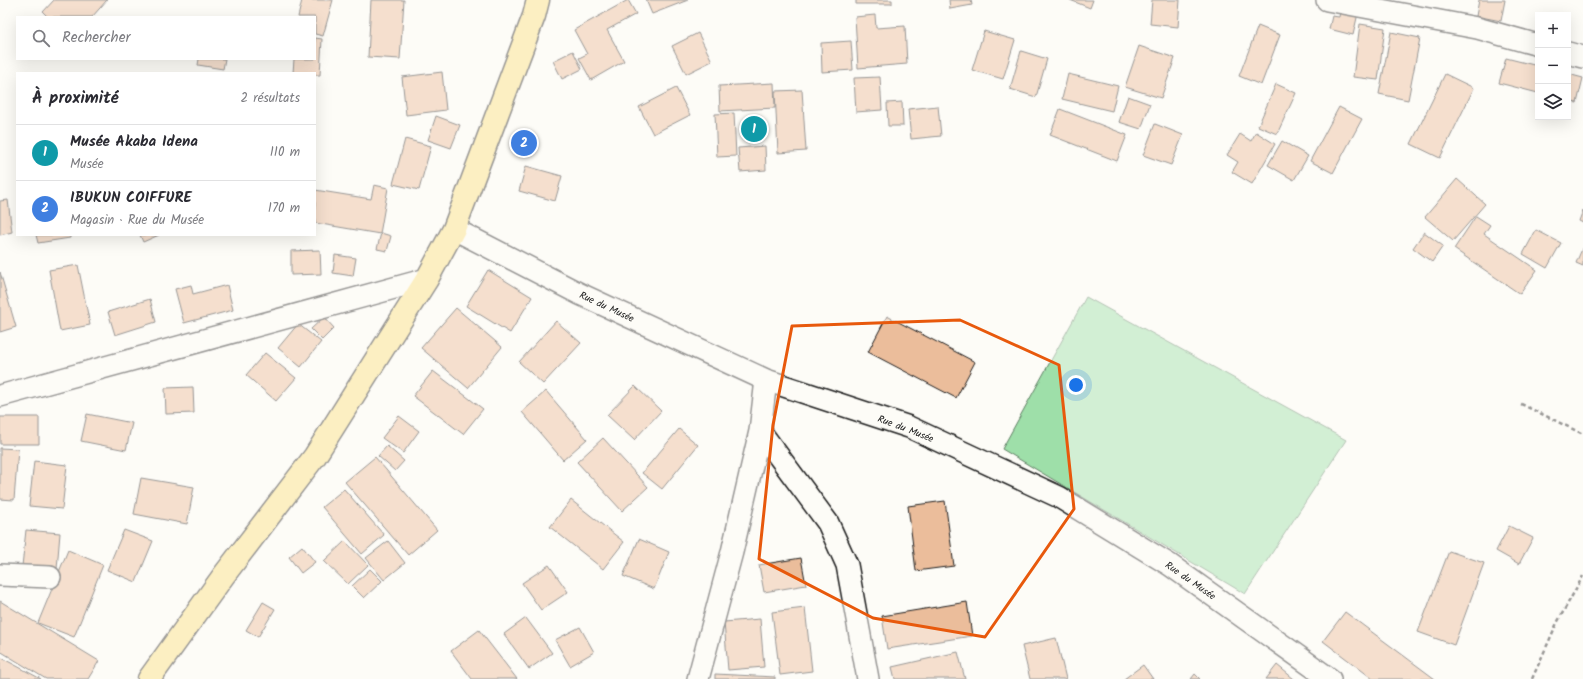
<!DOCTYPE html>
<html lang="fr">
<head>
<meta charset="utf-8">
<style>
  :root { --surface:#fff; --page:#f7f7f7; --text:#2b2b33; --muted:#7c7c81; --line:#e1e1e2; --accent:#0b8043 }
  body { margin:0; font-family:Kalam,sans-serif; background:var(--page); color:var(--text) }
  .controls { position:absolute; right:12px; top:12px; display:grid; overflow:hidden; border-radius:0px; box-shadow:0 4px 16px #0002 }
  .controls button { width:36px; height:36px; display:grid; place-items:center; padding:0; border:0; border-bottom:1px solid var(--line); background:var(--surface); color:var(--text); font:20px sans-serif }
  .you { position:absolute; left:1076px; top:385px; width:14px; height:14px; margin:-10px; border:3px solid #fff; border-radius:50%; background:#1a73e8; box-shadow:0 0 0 6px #1a73e833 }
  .badge { display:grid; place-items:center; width:26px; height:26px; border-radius:50%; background:var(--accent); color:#fff; font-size:13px; font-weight:700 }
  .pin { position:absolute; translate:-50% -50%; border:2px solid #fff; box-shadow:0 1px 4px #0006 }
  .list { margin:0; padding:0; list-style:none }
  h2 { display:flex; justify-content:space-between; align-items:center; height:52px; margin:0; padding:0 16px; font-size:17px }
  h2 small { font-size:13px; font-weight:400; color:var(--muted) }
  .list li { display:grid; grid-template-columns:26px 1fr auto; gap:12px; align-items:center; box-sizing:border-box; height:56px; padding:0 16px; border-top:1px solid var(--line) }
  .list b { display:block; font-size:15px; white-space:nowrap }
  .list p { margin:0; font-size:13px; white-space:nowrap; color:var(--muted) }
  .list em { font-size:13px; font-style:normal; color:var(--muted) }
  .icon { flex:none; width:22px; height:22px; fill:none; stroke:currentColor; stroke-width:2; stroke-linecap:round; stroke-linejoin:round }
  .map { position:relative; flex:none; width:1583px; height:679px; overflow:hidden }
  .search { position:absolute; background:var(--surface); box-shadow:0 4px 16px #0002; left:16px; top:16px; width:300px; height:44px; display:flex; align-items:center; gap:10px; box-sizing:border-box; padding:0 14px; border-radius:0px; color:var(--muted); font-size:15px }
  .panel { position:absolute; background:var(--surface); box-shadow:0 4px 16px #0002; left:16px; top:72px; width:300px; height:164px; border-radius:0px }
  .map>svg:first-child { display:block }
  .green { fill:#9edfa9; stroke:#5d7e62 }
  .building { fill:#ebbd9b; stroke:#1c1c1c }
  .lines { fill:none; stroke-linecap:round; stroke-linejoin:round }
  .street-casing { stroke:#1c1c1c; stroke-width:24 }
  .primary-casing { stroke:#1c1c1c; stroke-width:25 }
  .path { stroke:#1c1c1c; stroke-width:2.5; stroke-dasharray:4 3; stroke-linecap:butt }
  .street { stroke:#fdfcf7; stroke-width:21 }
  .primary { stroke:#fbe080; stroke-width:22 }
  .marked { fill:none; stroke:#e8590c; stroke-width:3; stroke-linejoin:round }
  .labels { text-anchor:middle; stroke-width:4; stroke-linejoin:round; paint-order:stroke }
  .street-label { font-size:10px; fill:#1c1c1c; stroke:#fdfcf7 }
</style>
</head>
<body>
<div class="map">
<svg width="1583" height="679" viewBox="0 0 1583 679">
  <rect width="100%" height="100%" fill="#fdfcf7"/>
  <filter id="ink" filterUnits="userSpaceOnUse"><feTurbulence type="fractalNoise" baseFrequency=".025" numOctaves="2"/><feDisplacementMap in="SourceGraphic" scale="8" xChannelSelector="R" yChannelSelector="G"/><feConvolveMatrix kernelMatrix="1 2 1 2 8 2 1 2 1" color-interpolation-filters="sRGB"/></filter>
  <g filter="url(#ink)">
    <path class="green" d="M1086 297 1346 440 1245 594 1002 449Z"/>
    <path class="building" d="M54 0H107L92 17H48L43 12Z
      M302 0H333L323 36 315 34V17H298Z
      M371 0H404L400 59 368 57Z
      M628 0 636 14 607 30 624 61 591 80 579 58 587 54 574 30Z
      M646 0H688L652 14Z
      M856 0H892V4H856Z
      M949 0H971L972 5 950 9Z
      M1070 0H1093L1090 8Z
      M1152 0H1180L1178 27 1150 24Z
      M1479 0H1505L1501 21 1476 16Z
      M1341 6 1359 9 1353 35 1329 29 1332 16 1339 17Z
      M875 15 876 28 905 26 907 64 858 68 855 17Z
      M1360 24 1385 28 1378 80 1353 77Z
      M1258 26 1280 35 1261 85 1239 76Z
      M984 31 1015 40 1003 79 972 70Z
      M1391 32 1420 38 1408 100 1379 94Z
      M698 33 712 61 686 74 672 46Z
      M315 38 322 39 320 75H315V73H293L294 59H315Z
      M851 41 853 70 822 72 821 43Z
      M1139 46 1175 58 1161 98 1125 87Z
      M573 51 582 69 562 79 553 61Z
      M1021 51 1047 59 1036 97 1010 89Z
      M1506 58 1538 66V93L1499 83Z
      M199 59H225L223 69 198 65Z
      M442 72 446 110 406 115 402 77Z
      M1068 74 1118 86 1112 111 1062 99Z
      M1445 74 1474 88 1440 158 1411 144Z
      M1568 74 1583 78 1577 103 1568 101Z
      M880 77 882 110 856 112 854 78Z
      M774 83 775 108 720 111 719 86Z
      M1276 84 1296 93 1277 134 1258 126Z
      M676 88 690 115 653 134 639 107Z
      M802 90 806 151 778 153 775 91Z
      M1128 96 1150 104 1141 129 1119 122Z
      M902 102 903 126H888L887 103Z
      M938 106 941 136 911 139 908 109Z
      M1339 107 1362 119 1333 173 1310 161Z
      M1060 109 1127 135 1117 161 1050 135Z
      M734 113 736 156 717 157 715 114Z
      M436 116 460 125 451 148 428 140Z
      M1155 124 1183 135 1171 165 1143 155Z
      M1256 132 1275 144 1252 184 1232 172 1238 162 1227 155 1240 134 1251 141Z
      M405 139 431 146 419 190 393 184Z
      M1282 141 1308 156 1294 180 1268 165Z
      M765 146 766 170 740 172 738 148Z
      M526 166 562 176 555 201 519 191Z
      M1457 179 1485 204 1453 241 1425 217Z
      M374 185 388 188 380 234 315 223V190L371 199Z
      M8 200 12 232 0 235V201Z
      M1583 210V223L1579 221Z
      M1476 216 1490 225 1484 234 1537 270 1520 294 1454 249Z
      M1536 230 1561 243 1547 268 1523 254Z
      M1424 232 1443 246 1432 262 1413 248Z
      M381 233 391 236 387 251 377 249Z
      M36 235H70V238L38 243Z
      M140 235H159L143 242Z
      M1582 249H1583V266L1576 263Z
      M320 250 321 274 291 275V251Z
      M335 255 356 258 353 276 333 273Z
      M78 265 90 325 60 331 49 270Z
      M488 270 532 297 510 333 466 306Z
      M0 272 16 327 0 332Z
      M191 285 193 294 227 285 233 310 184 323 175 289Z
      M150 299 156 322 115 335 108 312Z
      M456 308 502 347 468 388 421 348Z
      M887 316 975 362 956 398 868 352Z
      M324 317 334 328 322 340 311 329Z
      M556 321 581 343 543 384 519 362Z
      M298 324 321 342 301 367 278 348Z
      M265 353 296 378 276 401 246 375Z
      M433 371 483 409 463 434 413 396Z
      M635 386 661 411 634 440 607 415Z
      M193 387 194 413 166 414 165 388Z
      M546 391 587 439 563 460 522 412Z
      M87 414 132 423 126 450 81 441Z
      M399 416 419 431 403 453 382 438Z
      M0 417H39V444H0Z
      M679 429 698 445 662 489 642 473Z
      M603 438 648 487 622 511 577 462Z
      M387 446 404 461 395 471 378 456Z
      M0 448 18 449 14 500 0 499Z
      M375 457 437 530 408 555 345 482Z
      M34 461 67 465 62 509 29 506Z
      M141 478 194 487 187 524 134 514Z
      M344 489 384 535 362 554 322 507Z
      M571 500 624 542 603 569 550 527Z
      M945 501 954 566 916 571 908 506Z
      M1509 526 1533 538 1519 564 1496 551Z
      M26 530 60 533 57 569 22 566Z
      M124 530 153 541 136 582 107 570Z
      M639 539 669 552 654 589 623 576Z
      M345 541 368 565 348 584 324 561Z
      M388 541 405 563 384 580 366 558Z
      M302 546 315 562 301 573 289 557Z
      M68 550 103 565 74 637 38 623Z
      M1449 551 1484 563 1454 645 1418 632Z
      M801 558 806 585 764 592 759 565Z
      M549 565 568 592 541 610 522 583Z
      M370 569 382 581 364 598 352 586Z
      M0 601 99 661 88 679H46L0 651Z
      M263 602 275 609 258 637 246 630Z
      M967 602 972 636 887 649 882 616Z
      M805 608 812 671 780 675 772 612Z
      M1345 612 1435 679H1373L1323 641Z
      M526 618 552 653 529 669 504 634Z
      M760 619 764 667 728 670 724 622Z
      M580 627 594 652 570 666 555 640Z
      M479 630 517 679H472L451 651Z
      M1056 638 1066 679H1030L1022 646Z
      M958 652 965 679H895L892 667Z
      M0 657 41 679H0Z
      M1143 665 1153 679H1124Z
      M1277 665 1294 679H1266Z
      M715 674 775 677V679H715Z
      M1195 674 1200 679H1191Z"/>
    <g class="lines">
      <defs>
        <path id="street" d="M1327 0 1477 28 1538 45
          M1568 53 1583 57
          M454 229 580 294 766 380 909 427 1059 497 1170 565 1330 679
          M0 396 427 279
          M760 431 828 523 847 565 868 679
          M0 575 50 577
          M698 679 732 552 760 431 766 380"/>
        <path id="primary" d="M149 679 224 575 315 456 427 279 454 229 534 16 538 0"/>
      </defs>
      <use href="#street" class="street-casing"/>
      <use href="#primary" class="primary-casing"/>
      <path class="path" d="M1521 404 1583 434
        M1532 679 1557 623 1583 576"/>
      <use href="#street" class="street"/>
      <use href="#primary" class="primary"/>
    </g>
  </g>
  <path d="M0 0H1583V679H0ZM960 320 1059 365 1074 509 985 637 873 618 759 559 773 425 792 326Z" fill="#fdfcf7" fill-opacity=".55" fill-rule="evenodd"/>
  <path class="marked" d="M960 320 1059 365 1074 509 985 637 873 618 759 559 773 425 792 326Z"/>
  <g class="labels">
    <g class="street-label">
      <text transform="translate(607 306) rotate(25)" y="4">Rue du Musée</text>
      <text transform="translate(906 428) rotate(21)" y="4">Rue du Musée</text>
      <text transform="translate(1191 580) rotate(35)" y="4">Rue du Musée</text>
    </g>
  </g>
</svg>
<div class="controls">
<button>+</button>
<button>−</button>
<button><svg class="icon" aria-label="layers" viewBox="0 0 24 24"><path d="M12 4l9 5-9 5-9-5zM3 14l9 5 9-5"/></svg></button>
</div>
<div class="you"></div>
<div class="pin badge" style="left:754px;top:129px;background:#0f9aa8">1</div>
<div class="pin badge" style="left:524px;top:143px;background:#3f7fe0">2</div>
<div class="search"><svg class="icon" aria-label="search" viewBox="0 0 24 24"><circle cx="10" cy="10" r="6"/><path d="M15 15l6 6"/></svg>Rechercher</div>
<section class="panel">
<h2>À proximité<small>2 résultats</small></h2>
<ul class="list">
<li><span class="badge" style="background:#0f9aa8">1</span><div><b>Musée Akaba Idena</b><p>Musée</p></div><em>110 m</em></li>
<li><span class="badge" style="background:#3f7fe0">2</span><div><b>IBUKUN COIFFURE</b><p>Magasin · Rue du Musée</p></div><em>170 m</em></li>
</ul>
</section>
</div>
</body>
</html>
